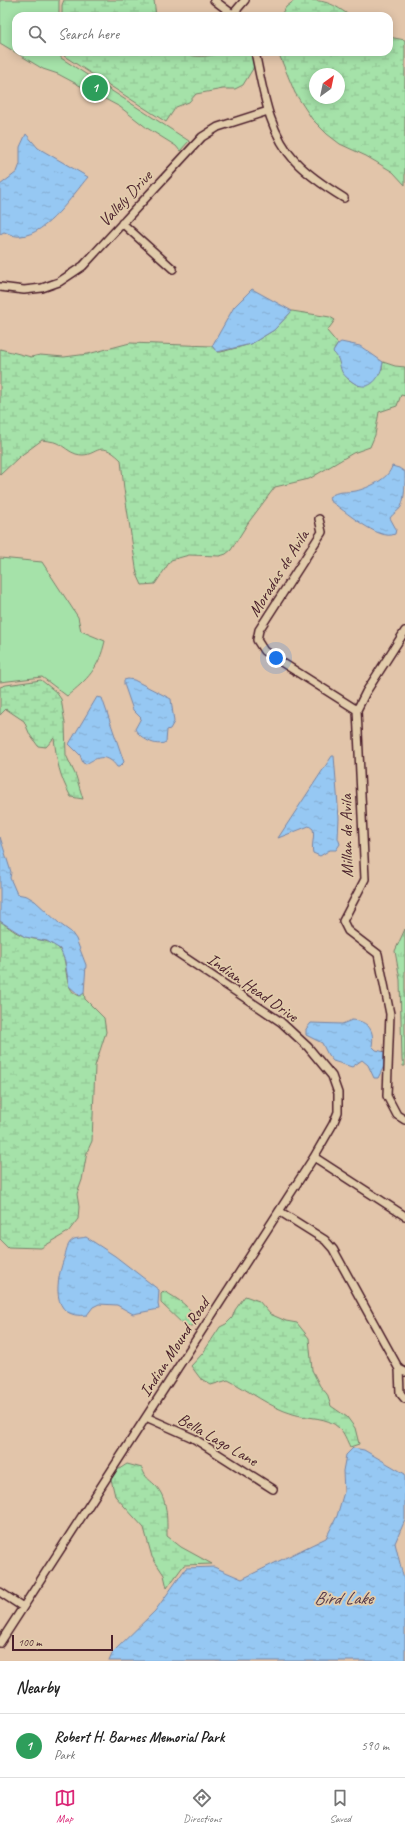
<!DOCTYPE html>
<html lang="en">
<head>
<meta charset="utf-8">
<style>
  :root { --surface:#fff; --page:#f2f2f2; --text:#222; --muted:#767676; --line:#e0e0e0; --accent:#db2777 }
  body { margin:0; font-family:Caveat,sans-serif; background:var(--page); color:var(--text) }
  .compass { position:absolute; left:309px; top:68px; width:36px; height:36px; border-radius:50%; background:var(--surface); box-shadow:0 2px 10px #0003; rotate:33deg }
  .scale { position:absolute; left:12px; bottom:10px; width:101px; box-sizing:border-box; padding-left:4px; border:2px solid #4a1f2b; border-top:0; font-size:11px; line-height:14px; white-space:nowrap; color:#4a1f2b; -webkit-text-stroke:3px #e2ccab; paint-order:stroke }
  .you { position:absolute; left:276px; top:658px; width:14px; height:14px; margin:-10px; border:3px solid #fff; border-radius:50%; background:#1a73e8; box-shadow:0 0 0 6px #1a73e833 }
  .badge { display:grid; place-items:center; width:26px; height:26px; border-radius:50%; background:var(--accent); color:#fff; font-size:13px; font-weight:700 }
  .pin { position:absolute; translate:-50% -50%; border:2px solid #fff; box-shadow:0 1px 4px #0006 }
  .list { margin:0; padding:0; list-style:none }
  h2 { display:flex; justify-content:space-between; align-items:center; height:52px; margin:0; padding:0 16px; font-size:17px }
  h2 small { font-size:13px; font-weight:400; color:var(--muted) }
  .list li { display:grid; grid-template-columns:26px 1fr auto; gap:12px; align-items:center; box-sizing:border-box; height:64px; padding:0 16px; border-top:1px solid var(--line) }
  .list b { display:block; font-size:15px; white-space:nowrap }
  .list p { margin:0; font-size:13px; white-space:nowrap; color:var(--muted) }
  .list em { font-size:13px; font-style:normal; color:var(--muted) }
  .icon { flex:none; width:22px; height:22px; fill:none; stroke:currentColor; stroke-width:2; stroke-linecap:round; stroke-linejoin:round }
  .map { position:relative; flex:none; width:405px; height:1661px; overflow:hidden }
  .search { position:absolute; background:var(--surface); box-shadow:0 2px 10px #0003; left:12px; right:12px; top:12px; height:44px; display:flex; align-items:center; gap:10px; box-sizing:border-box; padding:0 14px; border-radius:12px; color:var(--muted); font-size:15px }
  .sheet { height:116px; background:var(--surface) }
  nav { display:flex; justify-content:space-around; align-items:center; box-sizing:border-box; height:56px; border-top:1px solid var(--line); background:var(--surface); font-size:11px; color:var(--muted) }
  nav a { display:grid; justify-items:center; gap:2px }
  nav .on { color:var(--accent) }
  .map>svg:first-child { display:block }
  .grass { fill:url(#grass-tufts); stroke:#78806a }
  .wetland { fill:url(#wetland-marsh); stroke:#78806a; fill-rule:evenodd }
  .park { fill:#a5e2a9; stroke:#78806a }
  .water { fill:url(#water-ripples); stroke:#7884a3 }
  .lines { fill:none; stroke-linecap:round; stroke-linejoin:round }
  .minor-casing { stroke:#4a1f2b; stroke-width:10 }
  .minor { stroke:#e2ccab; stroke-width:7 }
  .labels { text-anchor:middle; stroke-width:3.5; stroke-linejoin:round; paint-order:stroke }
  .street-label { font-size:17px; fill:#4a1f2b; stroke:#e2ccab }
  .water-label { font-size:18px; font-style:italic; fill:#553849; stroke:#e2ccab }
</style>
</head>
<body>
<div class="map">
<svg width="405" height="1661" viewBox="0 0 405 1661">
  <defs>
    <pattern id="grass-tufts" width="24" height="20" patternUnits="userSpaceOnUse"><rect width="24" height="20" fill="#a5e2a9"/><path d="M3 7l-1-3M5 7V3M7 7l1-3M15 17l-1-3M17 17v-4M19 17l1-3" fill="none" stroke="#90c192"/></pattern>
    <pattern id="wetland-marsh" width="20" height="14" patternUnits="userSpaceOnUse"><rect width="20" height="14" fill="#a5e2a9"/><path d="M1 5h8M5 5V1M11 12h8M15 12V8" fill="none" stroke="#90c192"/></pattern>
    <pattern id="water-ripples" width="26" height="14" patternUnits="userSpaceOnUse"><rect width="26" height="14" fill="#96c8f3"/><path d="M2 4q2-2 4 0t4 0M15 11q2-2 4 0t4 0" fill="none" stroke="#83abd0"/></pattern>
  </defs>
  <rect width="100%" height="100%" fill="#e2c5aa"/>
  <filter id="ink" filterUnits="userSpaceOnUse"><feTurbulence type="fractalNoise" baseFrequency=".025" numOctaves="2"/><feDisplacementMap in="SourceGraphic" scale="8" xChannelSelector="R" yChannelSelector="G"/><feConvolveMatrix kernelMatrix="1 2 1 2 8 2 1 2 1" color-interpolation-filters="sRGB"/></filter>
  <g filter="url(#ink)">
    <path class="grass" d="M405 929V1066H403L402 1059 400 980 395 951Z"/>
    <path class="wetland" d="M64 0H154L156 16H62V5Z
      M295 0C321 0 329 0 350 16H280L286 7Z
      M389 37 405 40V185L393 172 366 156 340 144 327 134 312 119 295 93 278 52H389ZM315 74H339V98H315Z
      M64 52H183C196 60 213 55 226 52 233 50 243 52 251 52L254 67 243 85 235 89H223L196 94 189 102 176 107 166 122 64 56Z
      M292 311 330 317 335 320 327 331 338 344 334 350 348 379 359 386 382 369 383 362 395 366 405 367V396L401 395 397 406 379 412 375 435 370 447 353 453 309 479 275 487 248 523 231 550 226 554 220 556 189 555 171 560 155 584 142 585 137 574 124 489 121 460C97 436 97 460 76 454 69 452 64 446 57 443 53 441 47 441 42 440L19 457 0 475V349L31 357 40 355 64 357 88 354 130 343 212 346 217 352H221L251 344 274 330Z
      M41 680 56 692 61 699 65 723 66 755 76 776 83 799 71 797C59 775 57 762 54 738L46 747 38 746 30 735 24 721 6 709 0 715V687L6 685Z
      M0 921C8 927 17 934 26 937 38 941 52 939 60 950 70 963 61 990 80 996L84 993 85 999 104 1018 106 1032 95 1066 92 1141 87 1152 82 1180 77 1194 79 1207 78 1219 68 1232 41 1248 8 1247 0 1239Z
      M164 1291C181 1301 186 1304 198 1320L195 1325 186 1327 161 1303V1294Z
      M245 1296 259 1301 270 1314 286 1321 297 1323 309 1338 312 1370 320 1386 327 1394 331 1406 347 1417 355 1428 359 1444 350 1447C347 1441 344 1432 339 1428 327 1416 308 1419 293 1414 269 1407 250 1391 228 1380L211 1385 200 1378 191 1366 203 1353 220 1327 226 1324 232 1318 235 1310Z
      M127 1464 142 1468C146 1479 148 1478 155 1485 168 1498 167 1519 167 1536L181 1547 212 1564 184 1565 167 1588 164 1575 152 1557 144 1528 115 1496 111 1479 116 1471Z"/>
    <path class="park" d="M0 0H59V16H16V52H61V58L189 141 180 151 176 146 147 128 120 107 58 74 43 69 0 43Z
      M0 558 42 562 78 617 81 631 105 641C99 668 88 679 67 696L42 677 0 682Z"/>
    <path class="water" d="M26 134 38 148 88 177C72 196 47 234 21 236 15 237 10 234 4 232L0 234V185L17 172 20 164V147Z
      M252 289 292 311 274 330 251 344 217 352 212 346 234 307Z
      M341 342 360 346 383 362C381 377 370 393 354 383 350 380 345 377 342 372 339 365 340 358 333 352L338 344Z
      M392 466 399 468 405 472C405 483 405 498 401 507 398 512 393 513 390 518L396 529 395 534C379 542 343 509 330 501L329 497C338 490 346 493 356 491 368 488 389 479 392 466Z
      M128 679 134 680 171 699 174 722 170 729 167 730 166 742C156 748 140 738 135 729L141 718 133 710 124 684V680Z
      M97 697 102 698 124 762 119 767H117C108 754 98 756 86 764L83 763 80 755 69 744Z
      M332 756H334L339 818 338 838 340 844 336 850H330L320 856 313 853C311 845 315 837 313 829L309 826 278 838Z
      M0 837 11 872 10 878 17 894 27 896 35 901 60 924 71 932 76 939 86 965 84 993 80 996 69 986 65 961 60 949 47 941 25 937 0 921Z
      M352 1020C368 1021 375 1030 372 1046L376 1050 385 1052 384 1066 378 1078H374L368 1065 362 1060 352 1067 333 1061 328 1055 322 1043 306 1035V1029L311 1023 342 1024Z
      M86 1237 115 1256 159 1290 158 1304 159 1309 133 1314 117 1305 99 1304 93 1307 87 1315C49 1320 56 1279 65 1256 66 1250 68 1242 74 1239 77 1238 83 1238 86 1237Z
      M353 1448 364 1450 405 1474V1520L395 1543 405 1584V1661H109L113 1652 155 1611 186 1568 214 1567 242 1579 326 1538 337 1516 344 1492 343 1471 346 1455Z"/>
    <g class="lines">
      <defs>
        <path id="minor" d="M214 0 235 16
          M233 14 245 0
          M255 52C263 89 268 132 295 161 309 176 326 187 344 198
          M122 223 173 269
          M0 287 24 290 42 288 59 282 83 266 202 137 218 127 268 111
          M319 519 322 532 259 630 257 640 264 651 357 710
          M405 631 366 692 357 710 365 879 343 921 348 931 378 954 390 1014 387 1096 397 1115 405 1120
          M314 1157 405 1216
          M279 1211 325 1240 333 1249 399 1369 405 1372
          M399 1369 400 1393 405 1399
          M146 1417 193 1438 273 1489
          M0 1592 23 1607
          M0 1643 314 1157 333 1124 338 1112V1093L332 1076 308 1047 281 1022 175 951"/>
      </defs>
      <use href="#minor" class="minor-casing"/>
      <use href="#minor" class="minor"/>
    </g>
  </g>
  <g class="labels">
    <g class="street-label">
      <text transform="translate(125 198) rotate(-47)" y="6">Vallely Drive</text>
      <text transform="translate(278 573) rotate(-58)" y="6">Moradas de Avila</text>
      <text transform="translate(346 836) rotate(-91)" y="6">Millan de Avila</text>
      <text transform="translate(253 987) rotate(35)" y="6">Indian Head Drive</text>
      <text transform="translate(174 1347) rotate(-57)" y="6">Indian Mound Road</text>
      <text transform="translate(218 1439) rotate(30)" y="6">Bella Lago Lane</text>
    </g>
    <g class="water-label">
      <text x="343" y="1604">Bird Lake</text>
    </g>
  </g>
</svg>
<svg class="compass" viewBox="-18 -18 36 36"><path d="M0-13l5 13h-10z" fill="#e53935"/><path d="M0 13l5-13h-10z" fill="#767676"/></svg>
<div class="scale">100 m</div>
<div class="you"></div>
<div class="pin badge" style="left:95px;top:88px;background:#2e9e5b">1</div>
<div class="search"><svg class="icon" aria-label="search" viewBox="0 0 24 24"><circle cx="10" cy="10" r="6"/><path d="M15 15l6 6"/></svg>Search here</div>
</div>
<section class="sheet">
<h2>Nearby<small></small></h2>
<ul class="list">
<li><span class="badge" style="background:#2e9e5b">1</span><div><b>Robert H. Barnes Memorial Park</b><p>Park</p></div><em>590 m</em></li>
</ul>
</section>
<nav>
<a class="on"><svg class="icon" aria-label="map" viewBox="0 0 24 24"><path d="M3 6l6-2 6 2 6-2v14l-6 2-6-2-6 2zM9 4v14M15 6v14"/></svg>Map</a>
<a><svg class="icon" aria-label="directions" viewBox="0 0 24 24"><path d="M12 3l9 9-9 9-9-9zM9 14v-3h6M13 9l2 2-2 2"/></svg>Directions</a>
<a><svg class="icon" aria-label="saved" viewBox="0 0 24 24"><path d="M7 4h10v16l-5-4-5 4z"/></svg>Saved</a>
</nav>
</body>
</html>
